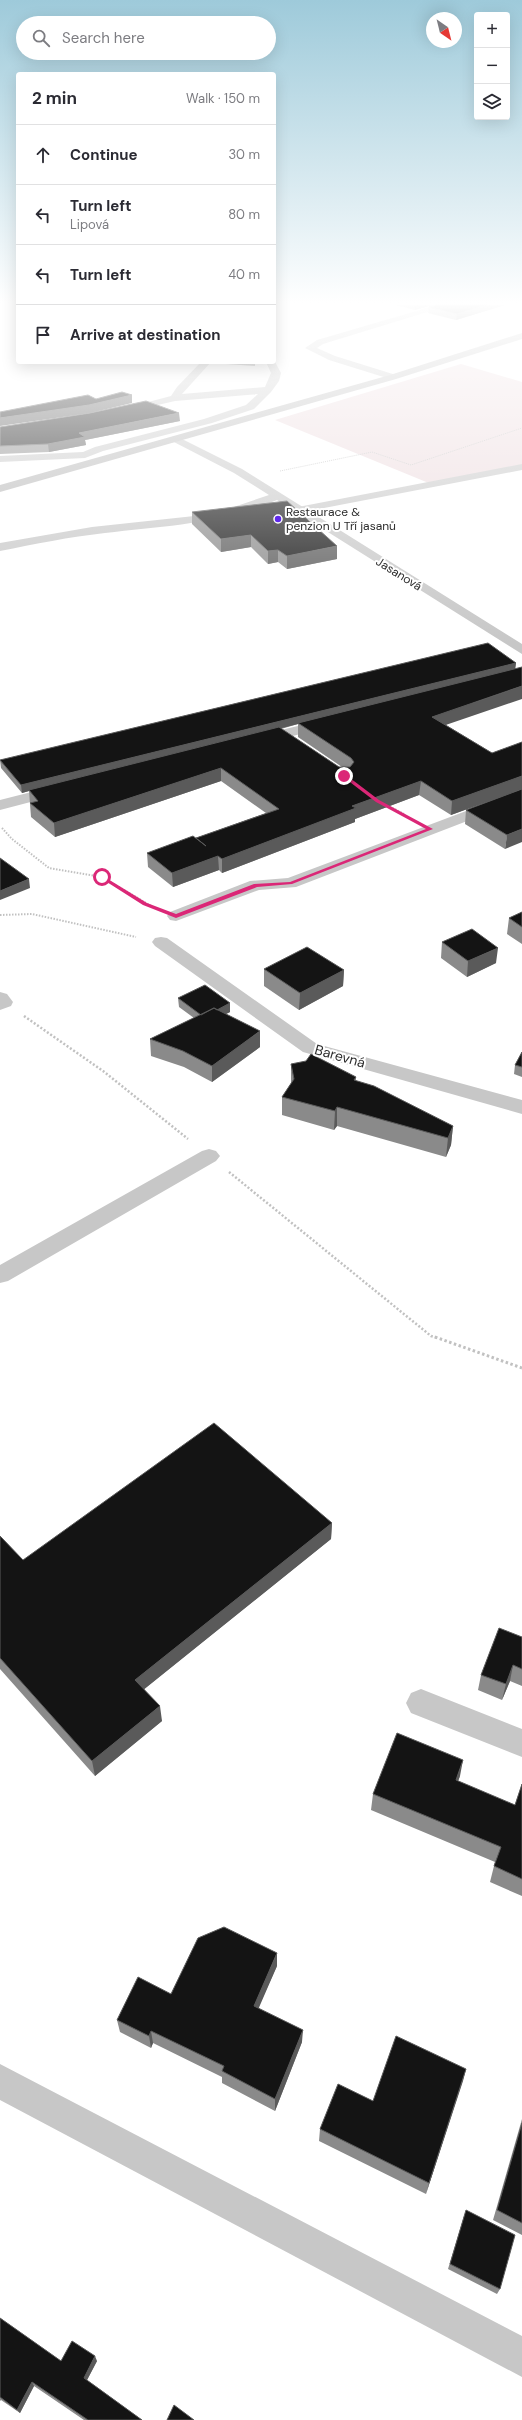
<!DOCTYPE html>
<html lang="en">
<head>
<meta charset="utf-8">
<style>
  :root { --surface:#fff; --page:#f2f2f3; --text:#2b2b33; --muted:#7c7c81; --line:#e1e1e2 }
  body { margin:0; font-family:"DM Sans",sans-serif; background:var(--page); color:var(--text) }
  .controls { position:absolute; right:12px; top:12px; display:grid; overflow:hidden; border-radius:4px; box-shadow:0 4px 16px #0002 }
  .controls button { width:36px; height:36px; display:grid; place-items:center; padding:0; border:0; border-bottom:1px solid var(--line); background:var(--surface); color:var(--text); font:20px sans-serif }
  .compass { position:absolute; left:426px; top:12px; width:36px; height:36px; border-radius:50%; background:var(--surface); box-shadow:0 4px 16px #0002; rotate:145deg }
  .stop { position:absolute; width:12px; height:12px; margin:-9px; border:3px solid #db2777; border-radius:50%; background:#fff }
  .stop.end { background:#db2777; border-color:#fff; box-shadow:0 1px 4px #0008 }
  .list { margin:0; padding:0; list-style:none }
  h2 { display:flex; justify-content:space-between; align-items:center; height:52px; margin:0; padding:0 16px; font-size:17px }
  h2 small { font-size:13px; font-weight:400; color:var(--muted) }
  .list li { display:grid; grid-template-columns:26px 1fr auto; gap:12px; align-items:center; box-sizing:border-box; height:60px; padding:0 16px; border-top:1px solid var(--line) }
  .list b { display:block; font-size:15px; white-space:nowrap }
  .list p { margin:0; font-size:13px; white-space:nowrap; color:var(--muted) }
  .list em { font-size:13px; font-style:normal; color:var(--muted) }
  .icon { flex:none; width:22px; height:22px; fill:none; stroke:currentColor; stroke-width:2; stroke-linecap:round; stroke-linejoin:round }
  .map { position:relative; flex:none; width:522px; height:2420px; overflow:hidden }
  .search { position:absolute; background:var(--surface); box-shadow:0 4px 16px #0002; left:16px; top:16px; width:260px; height:44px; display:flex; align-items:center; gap:10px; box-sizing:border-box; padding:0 14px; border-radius:22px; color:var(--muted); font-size:15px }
  .panel { position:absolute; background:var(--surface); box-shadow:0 4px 16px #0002; left:16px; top:72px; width:260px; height:292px; border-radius:4px }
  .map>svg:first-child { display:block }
  .green { fill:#ecdadd }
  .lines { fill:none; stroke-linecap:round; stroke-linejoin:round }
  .path-far3 { stroke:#c1c1c1; stroke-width:1; stroke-dasharray:1 1; stroke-linecap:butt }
  .path-far2 { stroke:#c1c1c1; stroke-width:2; stroke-dasharray:1.5 1.5; stroke-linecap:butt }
  .path-far1 { stroke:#c1c1c1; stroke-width:2.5; stroke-dasharray:2 2; stroke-linecap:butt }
  .path { stroke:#c1c1c1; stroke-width:3; stroke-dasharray:2.5 2.5; stroke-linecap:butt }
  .service { fill:#c7c7c7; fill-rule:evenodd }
  .minor { fill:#c7c7c7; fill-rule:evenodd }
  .secondary { fill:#b7b7b7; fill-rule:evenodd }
  .wall { fill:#8a8a8a; fill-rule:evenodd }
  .shaded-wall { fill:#5a5a5a }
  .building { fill:#141414; stroke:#5a5a5a }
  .route { fill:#db2777 }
  .poi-dot { fill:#5f28eb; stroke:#fff; stroke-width:1.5 }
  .labels { text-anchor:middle; stroke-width:4; stroke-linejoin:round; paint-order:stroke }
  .far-poi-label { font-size:12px; fill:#2d2d2d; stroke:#fff; text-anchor:start }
  .far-street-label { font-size:12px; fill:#2d2d2d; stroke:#fff }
  .street-label { font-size:14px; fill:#2d2d2d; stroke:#fff }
</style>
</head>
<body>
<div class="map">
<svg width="522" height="2420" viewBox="0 0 522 2420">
  <rect width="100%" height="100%" fill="#fff"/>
  <path class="green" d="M461 364 522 382V468L436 486 275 420Z"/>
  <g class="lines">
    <path class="path-far3" d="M280 471 372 452 411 465 522 428"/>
    <path class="path-far2" d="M387 805 404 814
      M2 828 12 839 49 868 102 877 153 907
      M0 915 32 914 136 937"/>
    <path class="path-far1" d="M24 1016 103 1071 188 1139
      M229 1172 431 1336 438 1338"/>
    <path class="path" d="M435 1337 522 1368"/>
    <path class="service" d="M522 464V470L298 513 292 510 298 507Z"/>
    <path class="minor" d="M437 305H450L323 344 317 348 335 356 396 375V379H390L329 360 305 348 317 340Z
      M274 360 281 373 279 381 271 392 254 409 212 423 103 451 85 458 0 462V456L83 452 95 447 204 419 246 405 258 394 175 401 123 413 118 410 171 396 177 387 201 362H211L182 394 265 387 271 373 266 362H274Z
      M176 436 242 469 522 644V654L277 500C221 524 164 526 105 533 69 537 35 544 0 551V543L92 527 213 514 269 495 234 473 172 441V437Z
      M327 719 332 720 334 723 332 726 257 745 249 740 252 737Z
      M59 785 67 790 65 793 0 810V800Z
      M522 790V800L296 887 259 890 176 921 170 920 167 916 170 912 250 881 288 878Z
      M161 937 167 938 317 1044 522 1100V1114L303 1052 155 946 152 942 155 938Z
      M0 992 7 994 13 1002 11 1006 0 1010Z
      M209 1149 216 1151 220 1156 216 1161 8 1281 0 1283V1265L202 1151Z
      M421 1689 522 1729V1757L411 1713 406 1703 411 1693Z
      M0 2064 522 2336V2377L0 2100Z"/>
    <path class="secondary" d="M522 333V339L396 379 0 492V485L390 375Z"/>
  </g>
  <path class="wall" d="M396 305H432L415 310Z
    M436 305H505L456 320 428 313 429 307Z
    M211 362H255V366L212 363Z
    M180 421 85 440 86 445 49 452 0 454V427Z
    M192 512 337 559 287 569 278 562 268 564 251 547 221 552 192 524Z
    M516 663 515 669 446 725 492 753 522 742 505 849 465 824 466 810 486 802 451 815 419 795 355 819V822L222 873 219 870 173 887 148 867 147 853 196 838 266 813 221 781 55 837 31 817 29 791 22 793 1 768 0 760ZM298 724V737L342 767H339L281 729Z
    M522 912V944L507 934 509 918Z
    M442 942 496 963 467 977 441 958Z
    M264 969 344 970 343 986 299 1010 264 986Z
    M178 998 230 1003V1012L226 1014 260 1047 212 1082 184 1067 151 1056 150 1039 194 1018 179 1007Z
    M522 1052V1077L514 1074 515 1065Z
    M291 1064 356 1077V1081L453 1126 451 1145 446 1157 337 1126 334 1130 282 1115V1097L291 1083Z
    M332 1523 331 1539 144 1689 162 1721 95 1776 0 1669V1536L23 1560Z
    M522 1637V1686L510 1681 502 1700 478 1690 481 1675Z
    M460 1776 458 1781 515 1805 522 1784V1896L490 1882 495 1862 371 1810 373 1794Z
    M277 1966 258 2008 302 2042 275 2111 222 2083V2077L153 2043 151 2048 120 2032 117 2020Z
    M466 2069 426 2194 319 2141 320 2129 373 2101Z
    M522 2119V2235L493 2220Z
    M464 2216 500 2289 497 2294 448 2269Z
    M0 2318 61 2361H97L87 2380 142 2420H84L34 2386 20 2413 1 2400 0 2401Z"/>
  <path class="shaded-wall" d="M415 305H432L415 310Z
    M487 305H505L456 320 457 314Z
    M132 395V403L90 413 0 426V418Z
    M179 413 180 421 85 440 86 445 49 452 48 444 79 433Z
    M251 535V547L221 552V539Z
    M337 546V559L287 569V556Z
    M278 550V562L268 564V551Z
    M516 663 515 670 298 723V724L30 791 29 790V791L22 793 21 785Z
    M522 686V699L431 730 432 717Z
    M221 768V781L55 837 54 823Z
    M522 776V789L451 815 452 801Z
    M421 781 419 795 355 819V822L222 873V859L352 806Z
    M522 829V842L505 849 507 835Z
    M218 856 219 870 173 887 172 873Z
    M29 879 30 888 0 900V891Z
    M498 948 496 963 467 977 468 961Z
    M344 970 343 986 299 1010 300 993Z
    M230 1003V1012L204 1025 203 1017Z
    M260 1031V1047L212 1082V1066Z
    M337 1107V1126L334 1130 335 1111Z
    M453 1126 451 1145 446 1157 448 1138Z
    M332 1523 331 1539 137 1695 135 1680Z
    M513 1665 510 1681 502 1700 506 1684Z
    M160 1706 162 1721 95 1776 92 1761Z
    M463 1760 460 1776 452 1797 456 1780Z
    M277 1953V1966L254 2019V2006Z
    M303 2030 302 2042 275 2111V2099Z
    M151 2031 153 2043 151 2048 149 2036Z
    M466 2069 463 2081 426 2194 429 2183Z
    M95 2356 97 2361 86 2382 84 2378Z
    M32 2382 34 2386 20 2413 17 2410Z"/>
  <path class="building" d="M436 305H487L457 314 429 307Z
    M122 392 132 395 89 405 0 418V412L88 395 96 399Z
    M146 401 179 413 79 433 85 437 48 444 0 446V427L90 413Z
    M287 501 337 546 287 556 278 550 268 551 251 535 221 539 192 512Z
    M488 643 516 663 21 785 0 760Z
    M522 667V686L432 717 492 753 522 742V776L452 801 421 781 352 806 356 808 222 859 218 856 172 873 147 853 193 836 206 846 196 838 279 809 221 768 54 823 30 803 38 801 29 790 279 727 339 767H350L354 762 351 758 298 723Z
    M522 789V829L507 835 466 810Z
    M0 858 29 879 0 891Z
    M522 912V927L509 918Z
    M472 929 498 948 468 961 442 942Z
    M307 947 344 970 300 993 264 969Z
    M205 985 230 1003 217 1010 214 1008 201 1015 178 998Z
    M214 1008 260 1031 212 1066 183 1051 150 1039Z
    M522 1052V1067L515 1065Z
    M311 1054 356 1077 354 1080 374 1086 453 1126 448 1138 337 1107 335 1111 282 1097 294 1079 291 1064 306 1061Z
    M214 1423 332 1523 135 1680 160 1706 92 1761 0 1658V1536L23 1560Z
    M499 1628 522 1637V1669L513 1665 506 1684 481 1675Z
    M397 1733 463 1760 456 1780 515 1805 522 1784V1879L494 1866 501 1847 373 1794Z
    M224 1927 277 1953 254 2006 303 2030 275 2099 222 2071 224 2066 151 2031 149 2036 117 2020 138 1977 171 1994 198 1938Z
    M396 2036 466 2069 429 2183 320 2129 338 2084 373 2101Z
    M522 2123V2223L497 2210Z
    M466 2210 515 2235 500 2289 450 2264Z
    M0 2318 61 2361 72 2341 95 2356 84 2378 142 2420H88L32 2382 17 2410 0 2397Z
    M174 2405 194 2420H167Z"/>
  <linearGradient id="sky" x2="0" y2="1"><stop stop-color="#9ecada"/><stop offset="0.47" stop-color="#fff"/><stop offset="1" stop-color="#fff" stop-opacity="0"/></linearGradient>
  <rect width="522" height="644" fill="url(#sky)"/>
  <path class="route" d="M346 775 379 800 433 829 292 884 257 887 176 918 143 905 99 877 103 876 147 903 176 914 254 884 290 882 426 829 376 802 342 776Z"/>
  <circle class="poi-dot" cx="278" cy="519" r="4"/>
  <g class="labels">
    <g class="far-poi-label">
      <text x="286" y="516">Restaurace &amp;<tspan x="286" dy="14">penzion U Tří jasanů</tspan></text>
    </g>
    <g class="far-street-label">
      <text transform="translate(399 574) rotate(32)" y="4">Jasanová</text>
    </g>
    <g class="street-label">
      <text transform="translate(340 1056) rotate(16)" y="5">Barevná</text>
    </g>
  </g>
</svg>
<div class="controls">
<button>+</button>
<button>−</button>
<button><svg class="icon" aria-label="layers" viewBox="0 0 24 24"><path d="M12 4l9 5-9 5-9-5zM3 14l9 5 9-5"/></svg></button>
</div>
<svg class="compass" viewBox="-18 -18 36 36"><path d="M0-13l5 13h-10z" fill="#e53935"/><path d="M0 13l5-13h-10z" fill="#7c7c81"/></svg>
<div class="stop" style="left:102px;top:877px"></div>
<div class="stop end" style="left:344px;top:776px"></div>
<div class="search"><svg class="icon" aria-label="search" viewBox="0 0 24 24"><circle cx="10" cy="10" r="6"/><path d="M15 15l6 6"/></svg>Search here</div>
<section class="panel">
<h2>2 min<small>Walk · 150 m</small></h2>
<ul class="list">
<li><svg class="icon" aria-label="ahead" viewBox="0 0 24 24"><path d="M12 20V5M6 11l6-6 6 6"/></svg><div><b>Continue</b></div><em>30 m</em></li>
<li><svg class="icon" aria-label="left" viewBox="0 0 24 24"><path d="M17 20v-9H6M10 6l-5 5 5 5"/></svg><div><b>Turn left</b><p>Lipová</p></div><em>80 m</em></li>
<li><svg class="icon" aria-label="left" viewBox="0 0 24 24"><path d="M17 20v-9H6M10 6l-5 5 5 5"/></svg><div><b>Turn left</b></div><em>40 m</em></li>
<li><svg class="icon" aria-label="arrive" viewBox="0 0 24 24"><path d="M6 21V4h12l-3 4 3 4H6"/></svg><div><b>Arrive at destination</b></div></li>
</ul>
</section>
</div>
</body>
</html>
